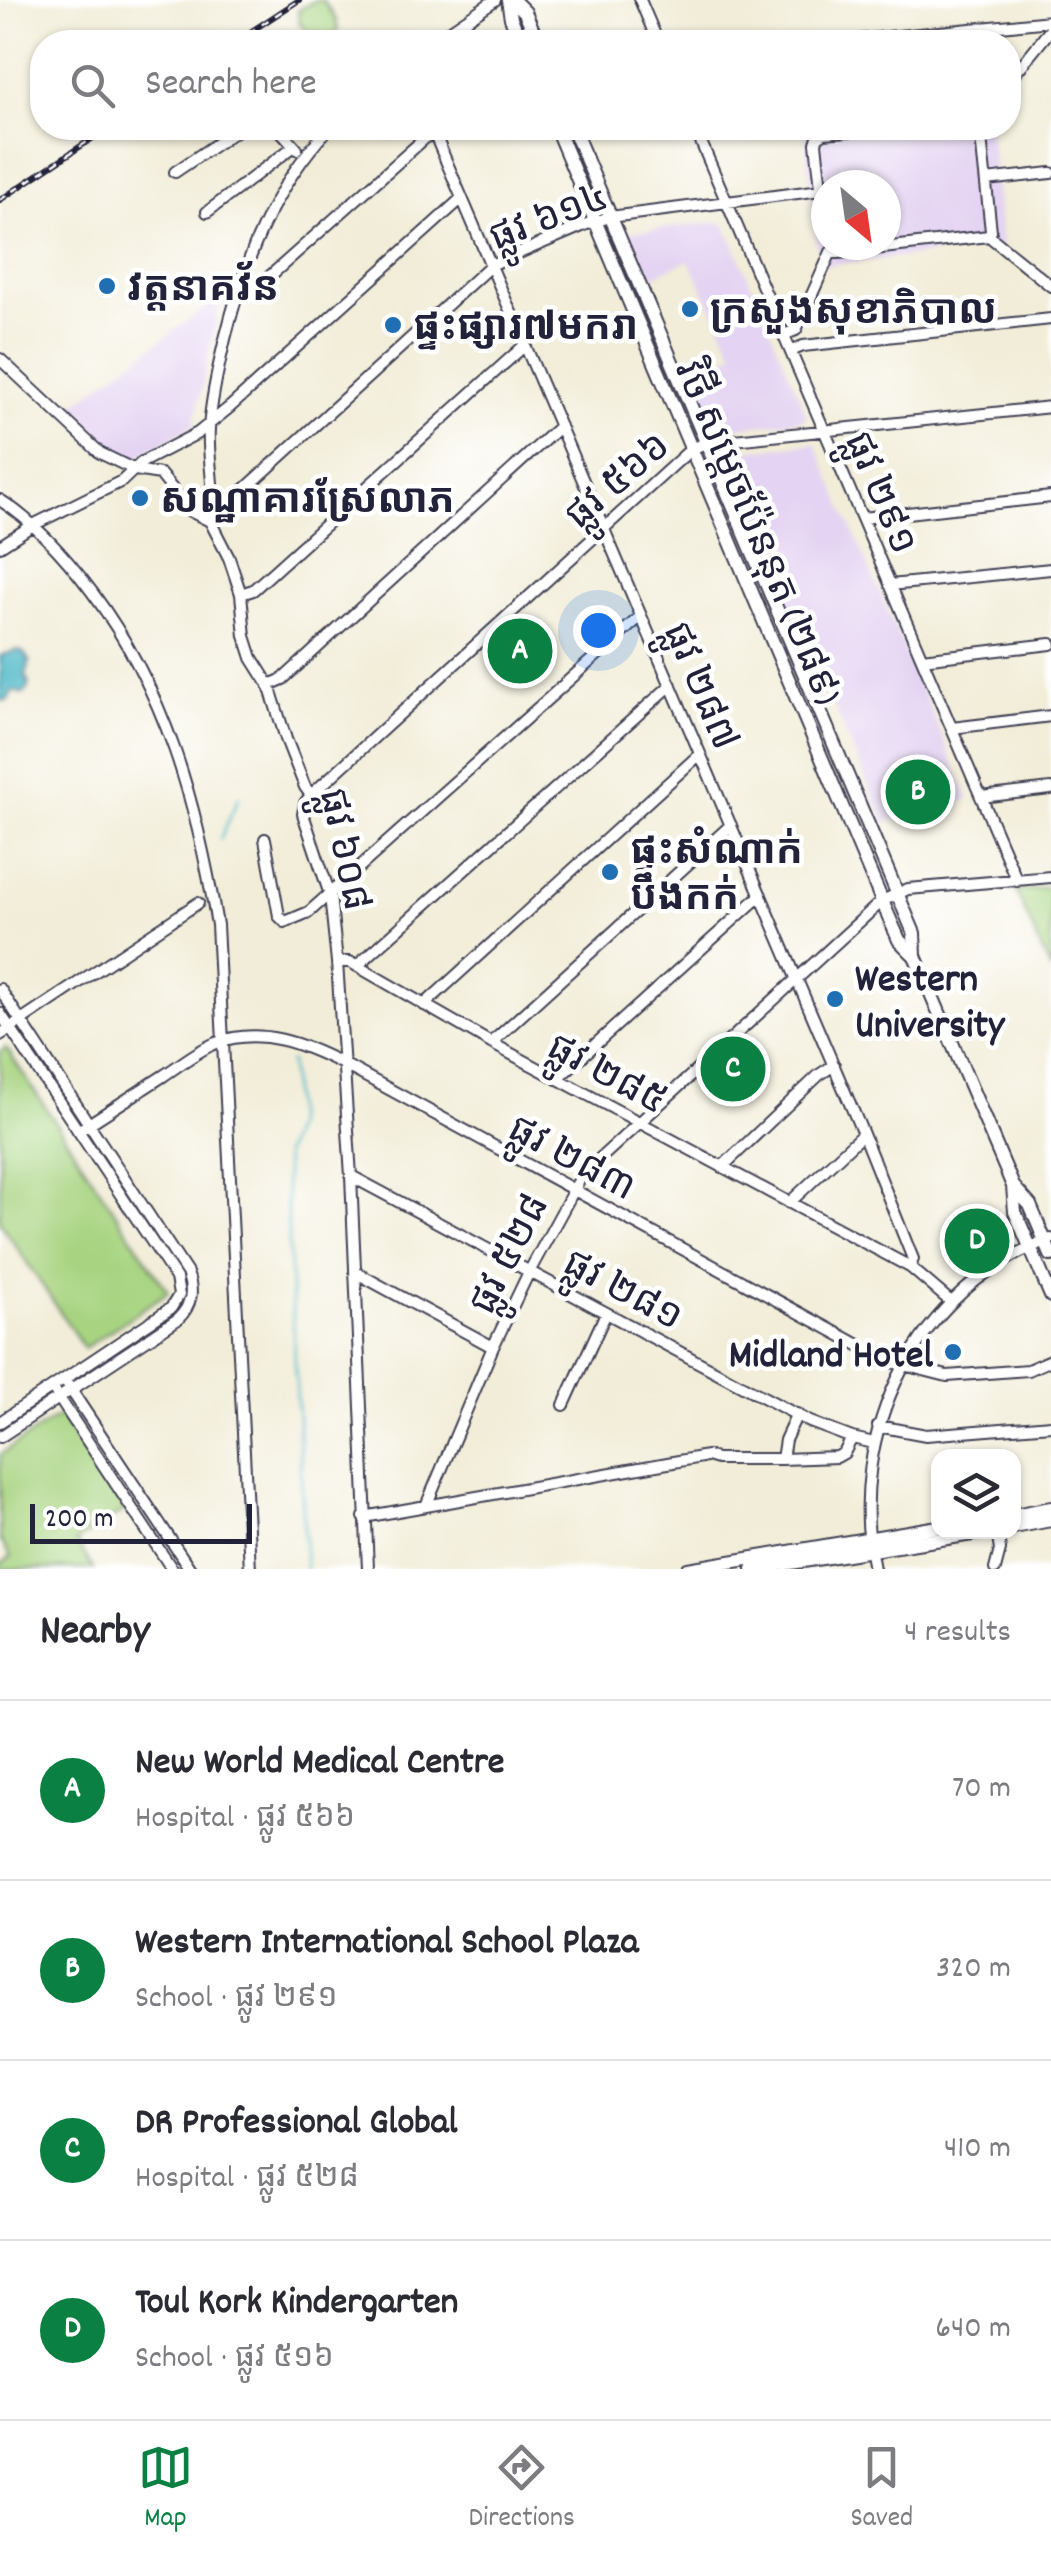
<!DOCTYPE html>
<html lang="en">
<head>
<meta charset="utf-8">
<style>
  :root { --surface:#fff; --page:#f2f2f3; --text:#2b2b33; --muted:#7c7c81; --line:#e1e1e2; --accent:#0b8043 }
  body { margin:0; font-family:Dekko,"Noto Sans Khmer",sans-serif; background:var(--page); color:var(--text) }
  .controls { position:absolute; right:30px; bottom:30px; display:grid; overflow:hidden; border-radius:20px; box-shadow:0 2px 8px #0004 }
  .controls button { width:90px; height:90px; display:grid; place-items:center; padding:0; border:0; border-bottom:2px solid var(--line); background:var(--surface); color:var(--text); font:50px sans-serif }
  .compass { position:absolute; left:811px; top:170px; width:90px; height:90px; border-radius:50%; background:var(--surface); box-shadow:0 2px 8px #0004; rotate:151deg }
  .scale { position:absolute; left:30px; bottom:25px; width:222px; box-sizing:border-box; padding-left:10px; border:5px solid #22223b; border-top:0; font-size:28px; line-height:35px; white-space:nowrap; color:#22223b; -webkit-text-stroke:8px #fff; paint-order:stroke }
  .you { position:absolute; left:598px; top:630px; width:35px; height:35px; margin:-25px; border:8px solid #fff; border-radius:50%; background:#1a73e8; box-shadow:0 0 0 15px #1a73e833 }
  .badge { display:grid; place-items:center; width:65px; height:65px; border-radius:50%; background:var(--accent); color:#fff; font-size:32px; font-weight:700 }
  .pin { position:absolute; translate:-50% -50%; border:5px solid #fff; box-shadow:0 2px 10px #0006 }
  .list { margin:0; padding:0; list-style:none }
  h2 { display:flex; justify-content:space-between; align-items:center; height:130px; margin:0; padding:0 40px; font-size:42px }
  h2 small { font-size:32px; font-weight:400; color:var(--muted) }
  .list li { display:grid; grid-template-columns:65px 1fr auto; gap:30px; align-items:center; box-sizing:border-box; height:180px; padding:0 40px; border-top:2px solid var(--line) }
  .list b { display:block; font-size:38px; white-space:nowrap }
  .list p { margin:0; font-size:32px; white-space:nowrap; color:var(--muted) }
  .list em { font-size:32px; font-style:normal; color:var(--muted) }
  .icon { flex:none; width:55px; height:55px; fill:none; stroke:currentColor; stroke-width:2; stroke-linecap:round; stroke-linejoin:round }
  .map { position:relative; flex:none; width:1051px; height:1569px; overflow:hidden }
  .search { position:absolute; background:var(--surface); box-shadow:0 2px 8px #0004; left:30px; right:30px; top:30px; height:110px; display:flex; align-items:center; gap:25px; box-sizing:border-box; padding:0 35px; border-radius:40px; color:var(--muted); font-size:38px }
  .sheet { height:850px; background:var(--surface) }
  nav { display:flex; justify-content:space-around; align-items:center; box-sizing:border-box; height:140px; border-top:2px solid var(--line); background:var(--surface); font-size:28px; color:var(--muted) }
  nav a { display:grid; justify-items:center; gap:5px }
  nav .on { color:var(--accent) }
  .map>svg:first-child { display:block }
  .built { fill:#e4d3f2; fill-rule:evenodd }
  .green { fill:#a8d481; stroke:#657b5e; stroke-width:2.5 }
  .water { fill:#4ab6c6; stroke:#366c80; stroke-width:2.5 }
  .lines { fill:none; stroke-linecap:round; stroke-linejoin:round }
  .stream { stroke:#4ab6c6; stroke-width:2.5 }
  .minor-casing { stroke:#414053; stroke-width:14 }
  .major-casing { stroke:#414053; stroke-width:16 }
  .minor { stroke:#fff; stroke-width:10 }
  .major { stroke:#fff; stroke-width:12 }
  .rail-casing { stroke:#22223b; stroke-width:6 }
  .rail { stroke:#fff; stroke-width:2.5; stroke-dasharray:8; stroke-linecap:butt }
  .poi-dot { fill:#1f6fb2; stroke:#fff; stroke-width:4 }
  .labels { text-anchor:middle; stroke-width:9; stroke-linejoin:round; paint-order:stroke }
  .street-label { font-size:40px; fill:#22223b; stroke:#fff }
  .poi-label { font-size:40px; font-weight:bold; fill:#22223b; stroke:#fff; text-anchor:start }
</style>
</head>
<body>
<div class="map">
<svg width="1051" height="1569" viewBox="0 0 1051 1569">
  <rect width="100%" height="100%" fill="#fff"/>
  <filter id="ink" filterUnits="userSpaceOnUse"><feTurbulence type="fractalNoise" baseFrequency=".01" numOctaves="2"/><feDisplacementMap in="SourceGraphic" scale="20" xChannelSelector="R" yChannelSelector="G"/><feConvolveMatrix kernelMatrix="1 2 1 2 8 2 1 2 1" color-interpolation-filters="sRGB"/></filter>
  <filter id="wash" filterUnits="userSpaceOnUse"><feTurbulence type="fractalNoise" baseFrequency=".0048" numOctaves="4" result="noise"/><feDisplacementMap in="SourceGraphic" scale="40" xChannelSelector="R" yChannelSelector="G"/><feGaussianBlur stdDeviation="2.25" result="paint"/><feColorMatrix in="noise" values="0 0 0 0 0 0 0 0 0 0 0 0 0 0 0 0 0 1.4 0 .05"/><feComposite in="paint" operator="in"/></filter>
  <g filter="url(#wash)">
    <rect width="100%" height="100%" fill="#f2edd8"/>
    <path class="built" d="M804 128H990L1002 246 819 266ZM826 185H886V245H826Z
      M720 222 725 225 731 237 807 415 803 420 721 429 714 425 692 373 734 353 689 260 651 277 630 232Z
      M221 296 194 425 129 462 121 456 109 453 65 411Z
      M815 443 969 799 930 816 925 806 885 823 725 457 731 452Z"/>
    <path class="green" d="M315 0H323L336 20 338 30 331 39 322 42 314 33 307 32 299 22 298 11Z
      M1051 887V971L1016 891Z
      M6 1048 168 1292 84 1348 0 1222V1051Z
      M60 1415 125 1510 76 1542 94 1569H0V1565L11 1557 0 1540V1455Z"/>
    <path class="water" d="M17 650 24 653 30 662 26 676C30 684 30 687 24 694L13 691 7 701 0 700V656Z"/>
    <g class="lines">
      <path class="stream" d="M220 839 239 797
        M290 1061 294 1126 284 1154 306 1569"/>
    </g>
  </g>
  <g filter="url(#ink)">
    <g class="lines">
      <defs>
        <path id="minor" d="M640 0 658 42
          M433 42 495 0
          M837 42 1051 21
          M1008 82 1051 29
          M278 128 297 149
          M432 128 863 1134 913 1259 910 1267
          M695 128 1017 881
          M980 128 991 231 989 236
          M175 172 240 128
          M986 180 1051 173
          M207 212 293 147
          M826 232 816 143 818 137 824 133 883 128
          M989 236 1051 286
          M831 252 838 253 989 236
          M237 290 252 292 433 131
          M784 335 796 330 831 252
          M791 351 803 346 1051 319
          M0 359 100 453 135 470 160 474 190 511 210 521 491 265 587 224 610 217 821 190
          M0 500C36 523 66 557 92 592 166 691 197 804 217 925L250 1569
          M862 518 1051 497
          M0 546 33 525 122 481 142 462 198 433 230 407 462 198
          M890 585 1051 569
          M241 594 253 590 525 345
          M922 659 1051 644
          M269 685 283 679 560 426
          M952 728 1051 716
          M311 795 305 787 286 739 269 685 252 658 245 636 241 594 229 558 210 521C217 490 207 460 209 429 211 399 218 368 225 339 245 259 272 189 329 128
          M981 797 1051 789
          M265 839 279 916 285 922 309 912 641 616
          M337 962H350L357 966 491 1043 910 1267 951 1302
          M357 966 671 685
          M0 989 187 1273C194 1291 192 1305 178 1319L0 1437
          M424 1005 700 754
          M0 1013 176 1278 179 1295 171 1308 0 1422
          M0 1035 198 903
          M491 1043 731 825
          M557 1079 761 895
          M78 1131C106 1113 135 1094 163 1076 180 1065 198 1050 216 1043 260 1026 304 1044 343 1064L888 1361 947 1376 1028 1370 1051 1360
          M722 1167 819 1075 834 1065
          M351 1176 810 1422 852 1438 874 1443
          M789 1203 863 1134
          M355 1272 493 1347
          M67 1384 190 1569
          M55 1392 172 1569
          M564 1405 606 1313
          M878 1426 926 1435 1051 1425
          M782 1459 837 1457 844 1453 852 1438
          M426 1506 493 1347 529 1272 582 1175 882 901 908 889 1051 877
          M364 1517 707 1456 717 1459H782L785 1440 797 1414
          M368 1569 351 1176 337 962 330 895 303 814 305 803 311 795 690 450 705 443 1051 407
          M874 1569C845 1433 917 1287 1051 1239
          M995 1569 1000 1550 997 1532"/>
        <path id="major" d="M508 0 511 18 521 42
          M513 0 525 12 538 42
          M556 128 882 901 899 940 915 956
          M573 128 914 933 915 956 1013 1186 1030 1205 1051 1255
          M1013 1186 1015 1212 1051 1296
          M1014 1515 1051 1508
          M1014 1527 1051 1520
          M688 1569 938 1527
          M753 1569 985 1532"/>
      </defs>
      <use href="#minor" class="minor-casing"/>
      <use href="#major" class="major-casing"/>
      <use href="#minor" class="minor"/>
      <use href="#major" class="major"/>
      <defs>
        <path id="rail" d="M235 42 299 0
          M0 200 108 128"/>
      </defs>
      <use href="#rail" class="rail-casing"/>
      <use href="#rail" class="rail"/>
    </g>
  </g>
  <g class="poi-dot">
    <circle cx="107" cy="286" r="10"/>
    <circle cx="690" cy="309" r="10"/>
    <circle cx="393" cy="325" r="10"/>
    <circle cx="140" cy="498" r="10"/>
    <circle cx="610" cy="872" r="10"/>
    <circle cx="835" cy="999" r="10"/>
    <circle cx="953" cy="1352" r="10"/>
  </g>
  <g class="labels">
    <g class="street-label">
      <text transform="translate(548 215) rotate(-21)" y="14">ផ្លូវ ៦១៤</text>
      <text transform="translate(616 479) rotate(-41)" y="14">ផ្លូវ ៥៦៦</text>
      <text transform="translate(883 492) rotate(67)" y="14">ផ្លូវ ២៩១</text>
      <text transform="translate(760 532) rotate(67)" y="14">វិថី សម្តេចប៉ែននុត (២៨៩)</text>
      <text transform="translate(703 685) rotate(67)" y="14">ផ្លូវ ២៨៧</text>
      <text transform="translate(347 849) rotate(78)" y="14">ផ្លូវ ៦០៨</text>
      <text transform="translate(608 1072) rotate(28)" y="14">ផ្លូវ ២៨៥</text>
      <text transform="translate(573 1156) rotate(28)" y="14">ផ្លូវ ២៨៣</text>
      <text transform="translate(507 1253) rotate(-63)" y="14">ផ្លូវ ៥២៨</text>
      <text transform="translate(624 1288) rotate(28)" y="14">ផ្លូវ ២៨១</text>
    </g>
    <g class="poi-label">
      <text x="127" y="300">វត្តនាគវ័ន</text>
      <text x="710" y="323">ក្រសួងសុខាភិបាល</text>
      <text x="413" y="339">ផ្ទះផ្សារ៧មករា</text>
      <text x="160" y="512">សណ្ឋាគារស្រែលាភ</text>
      <text x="630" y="863">ផ្ទះសំណាក់<tspan x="630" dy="46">បឹងកក់</tspan></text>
      <text x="855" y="990">Western<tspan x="855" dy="46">University</tspan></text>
      <text x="933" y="1366" text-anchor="end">Midland Hotel</text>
    </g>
  </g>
</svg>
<div class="controls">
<button><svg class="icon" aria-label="layers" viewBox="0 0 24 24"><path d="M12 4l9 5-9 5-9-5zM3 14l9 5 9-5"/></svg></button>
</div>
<svg class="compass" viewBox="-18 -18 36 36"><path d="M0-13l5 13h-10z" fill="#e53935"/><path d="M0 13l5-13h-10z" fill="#7c7c81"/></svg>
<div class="scale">200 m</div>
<div class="you"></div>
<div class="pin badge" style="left:520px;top:651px">A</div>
<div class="pin badge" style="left:918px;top:792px">B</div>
<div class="pin badge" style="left:733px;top:1069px">C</div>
<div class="pin badge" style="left:977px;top:1241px">D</div>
<div class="search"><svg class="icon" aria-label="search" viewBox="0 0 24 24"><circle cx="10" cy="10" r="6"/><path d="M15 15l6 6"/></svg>Search here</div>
</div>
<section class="sheet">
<h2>Nearby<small>4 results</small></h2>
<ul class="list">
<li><span class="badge">A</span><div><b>New World Medical Centre</b><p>Hospital · ផ្លូវ ៥៦៦</p></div><em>70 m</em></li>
<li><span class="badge">B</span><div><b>Western International School Plaza</b><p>School · ផ្លូវ ២៩១</p></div><em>320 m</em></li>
<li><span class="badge">C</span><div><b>DR Professional Global</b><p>Hospital · ផ្លូវ ៥២៨</p></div><em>410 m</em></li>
<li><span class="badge">D</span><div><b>Toul Kork Kindergarten</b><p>School · ផ្លូវ ៥១៦</p></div><em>640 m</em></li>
</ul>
</section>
<nav>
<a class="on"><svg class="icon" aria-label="map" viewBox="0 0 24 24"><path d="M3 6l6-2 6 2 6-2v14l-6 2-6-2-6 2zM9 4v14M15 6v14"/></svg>Map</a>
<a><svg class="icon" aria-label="directions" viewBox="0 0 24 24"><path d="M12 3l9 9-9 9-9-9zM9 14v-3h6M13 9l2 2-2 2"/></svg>Directions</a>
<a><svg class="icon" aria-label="saved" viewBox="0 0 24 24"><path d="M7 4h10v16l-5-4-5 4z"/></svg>Saved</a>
</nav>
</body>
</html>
